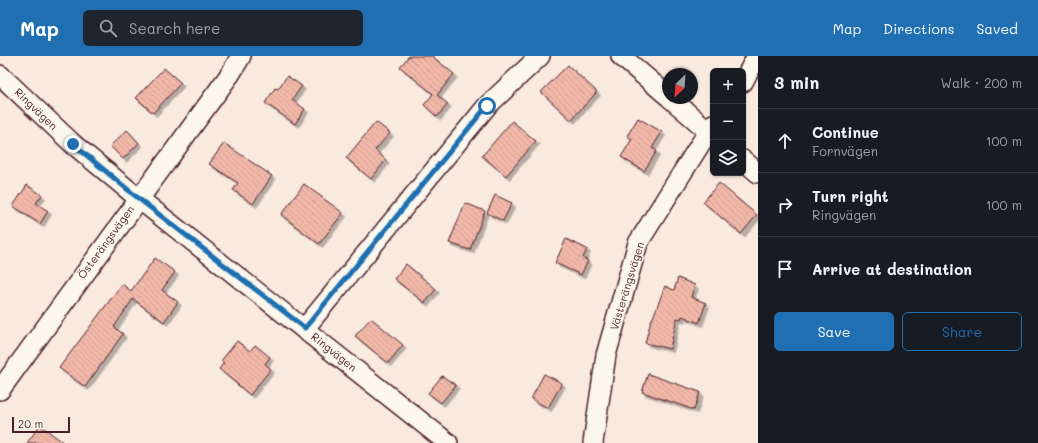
<!DOCTYPE html>
<html lang="en">
<head>
<meta charset="utf-8">
<style>
  :root { --surface:#171b24; --page:#20242c; --text:#f1f3f6; --muted:#9ea1a6; --line:#363941; --accent:#1f6fb2 }
  body { margin:0; font-family:Mali,sans-serif; background:var(--page); color:var(--text) }
  .controls { position:absolute; right:12px; top:12px; display:grid; overflow:hidden; border-radius:6px; box-shadow:0 1px 3px #0004 }
  .controls button { width:36px; height:36px; display:grid; place-items:center; padding:0; border:0; border-bottom:1px solid var(--line); background:var(--surface); color:var(--text); font:20px sans-serif }
  .compass { position:absolute; left:662px; top:12px; width:36px; height:36px; border-radius:50%; background:var(--surface); box-shadow:0 1px 3px #0004; rotate:205deg }
  .scale { position:absolute; left:12px; bottom:10px; width:58px; box-sizing:border-box; padding-left:4px; border:2px solid #4a1f2b; border-top:0; font-size:11px; line-height:14px; white-space:nowrap; color:#4a1f2b; -webkit-text-stroke:3px #fbf7ec; paint-order:stroke }
  .stop { position:absolute; width:12px; height:12px; margin:-9px; border:3px solid #1f6fb2; border-radius:50%; background:#fff }
  .stop.end { background:#1f6fb2; border-color:#fff; box-shadow:0 1px 4px #0008 }
  .list { margin:0; padding:0; list-style:none }
  h2 { display:flex; justify-content:space-between; align-items:center; height:52px; margin:0; padding:0 16px; font-size:17px }
  h2 small { font-size:13px; font-weight:400; color:var(--muted) }
  .list li { display:grid; grid-template-columns:26px 1fr auto; gap:12px; align-items:center; box-sizing:border-box; height:64px; padding:0 16px; border-top:1px solid var(--line) }
  .list b { display:block; font-size:15px; white-space:nowrap }
  .list p { margin:0; font-size:13px; white-space:nowrap; color:var(--muted) }
  .list em { font-size:13px; font-style:normal; color:var(--muted) }
  .actions { display:flex; gap:8px; padding:12px 16px }
  .actions a { flex:1; padding:9px 0; border:1px solid var(--accent); border-radius:6px; text-align:center; font-size:14px; color:var(--accent) }
  .actions .main { background:var(--accent); color:#fff }
  .icon { flex:none; width:22px; height:22px; fill:none; stroke:currentColor; stroke-width:2; stroke-linecap:round; stroke-linejoin:round }
  .map { position:relative; flex:none; width:758px; height:387px; overflow:hidden }
  header { display:flex; align-items:center; gap:24px; box-sizing:border-box; height:56px; padding:0 20px; background:var(--accent); color:#fff }
  header strong { font-size:19px }
  nav { display:flex; gap:22px; margin-inline-start:auto; font-size:14px }
  .search { width:280px; height:36px; background:var(--page); display:flex; align-items:center; gap:10px; box-sizing:border-box; padding:0 14px; border-radius:6px; color:var(--muted); font-size:15px }
  main { display:flex }
  aside { flex:1; background:var(--surface) }
  .map>svg:first-child { display:block }
  .building { fill:url(#building-back-hatch); stroke:#4a1f2b; filter:url(#shadow) }
  .lines { fill:none; stroke-linecap:round; stroke-linejoin:round }
  .minor-casing { stroke:#4a1f2b; stroke-width:22 }
  .minor { stroke:#fbf7ec; stroke-width:19 }
  .route { stroke:#1f6fb2; stroke-width:5 }
  .labels { text-anchor:middle; stroke-width:3; stroke-linejoin:round; paint-order:stroke }
  .street-label { font-size:11px; fill:#4a1f2b; stroke:#fbf7ec }
</style>
</head>
<body>
<header>
<strong>Map</strong>
<div class="search"><svg class="icon" aria-label="search" viewBox="0 0 24 24"><circle cx="10" cy="10" r="6"/><path d="M15 15l6 6"/></svg>Search here</div>
<nav><a>Map</a><a>Directions</a><a>Saved</a></nav>
</header>
<main>
<div class="map">
<svg width="758" height="387" viewBox="0 0 758 387">
  <defs>
    <pattern id="building-back-hatch" width="6" height="6" patternUnits="userSpaceOnUse"><rect width="6" height="6" fill="#f1b8a9"/><path d="M-1 5l2 2M0 0l6 6M5-1l2 2" fill="none" stroke="#d09e92"/></pattern>
    <filter id="shadow"><feDropShadow dx="3.5" dy="3.5" stdDeviation="0" flood-color="#0004"/></filter>
  </defs>
  <rect width="100%" height="100%" fill="#f9eadf"/>
  <filter id="ink" filterUnits="userSpaceOnUse"><feTurbulence type="fractalNoise" baseFrequency=".025" numOctaves="2"/><feDisplacementMap in="SourceGraphic" scale="8" xChannelSelector="R" yChannelSelector="G"/><feConvolveMatrix kernelMatrix="1 2 1 2 8 2 1 2 1" color-interpolation-filters="sRGB"/></filter>
  <g filter="url(#ink)">
    <path class="building" d="M409 0H432L454 18 437 39 448 48 437 61 424 49 433 38 400 11Z
      M568 9 597 36 571 64 541 36Z
      M164 12 181 27 153 57 136 42Z
      M287 20 302 30 292 44 305 53 295 68 265 47 275 32 278 33Z
      M638 62 662 76 652 92 657 95 644 115 621 101 632 83 627 80Z
      M512 65 536 85 506 120 482 100Z
      M376 66 390 77 375 94 386 104 371 123 346 102Z
      M127 74 139 87 123 103 110 90Z
      M224 87 272 120 253 148 233 134 238 127 209 108Z
      M719 127 757 159 741 178 703 146Z
      M304 128 343 157 319 188 281 159Z
      M27 129 42 139 36 147 48 155 40 168 13 150Z
      M495 139 512 147 503 165 487 157Z
      M465 147 485 155 470 194 449 187Z
      M566 183 587 193 583 202 588 205 581 219 555 207Z
      M155 202 175 216 162 234 178 246 164 266 133 243 114 271 123 278 85 331 59 312 122 228 131 235Z
      M406 208 436 233 425 247 394 223Z
      M678 222 695 229 691 241 706 247 699 267 682 260 681 263 677 262 670 293 645 287 651 264H652L665 230 674 234Z
      M371 262 403 289 388 307 355 280Z
      M237 285 250 295 255 289 270 301 265 308 271 313 250 339 219 313 224 307 221 305Z
      M544 318 562 327 548 352 531 343Z
      M648 318 700 336 694 354 642 336Z
      M442 320 456 329 441 347 428 337Z
      M40 369 64 387H27Z"/>
    <g class="lines">
      <defs>
        <path id="minor" d="M621 0 668 40
          M0 19 73 88 138 142 448 387
          M743 26 757 0
          M670 42 713 79
          M743 104 758 117
          M305 272 487 50 540 0
          M0 334 231 17 241 0
          M593 387 606 299 638 187 713 68"/>
      </defs>
      <use href="#minor" class="minor-casing"/>
      <use href="#minor" class="minor"/>
    </g>
  </g>
  <g class="lines" filter="url(#ink)">
    <path class="route" d="M73 88 138 142 305 272 487 50"/>
  </g>
  <g class="labels">
    <g class="street-label">
      <text transform="translate(36 53) rotate(44)" y="4">Ringvägen</text>
      <text transform="translate(106 186) rotate(-54)" y="4">Österängsvägen</text>
      <text transform="translate(627 230) rotate(-73)" y="4">Västerängsvägen</text>
      <text transform="translate(334 296) rotate(39)" y="4">Ringvägen</text>
    </g>
  </g>
</svg>
<div class="controls">
<button>+</button>
<button>−</button>
<button><svg class="icon" aria-label="layers" viewBox="0 0 24 24"><path d="M12 4l9 5-9 5-9-5zM3 14l9 5 9-5"/></svg></button>
</div>
<svg class="compass" viewBox="-18 -18 36 36"><path d="M0-13l5 13h-10z" fill="#e53935"/><path d="M0 13l5-13h-10z" fill="#9ea1a6"/></svg>
<div class="scale">20 m</div>
<div class="stop" style="left:487px;top:50px"></div>
<div class="stop end" style="left:73px;top:88px"></div>
</div>
<aside>
<h2>3 min<small>Walk · 200 m</small></h2>
<ul class="list">
<li><svg class="icon" aria-label="ahead" viewBox="0 0 24 24"><path d="M12 20V5M6 11l6-6 6 6"/></svg><div><b>Continue</b><p>Fornvägen</p></div><em>100 m</em></li>
<li><svg class="icon" aria-label="right" viewBox="0 0 24 24"><path d="M7 20v-9h11M14 6l5 5-5 5"/></svg><div><b>Turn right</b><p>Ringvägen</p></div><em>100 m</em></li>
<li><svg class="icon" aria-label="arrive" viewBox="0 0 24 24"><path d="M6 21V4h12l-3 4 3 4H6"/></svg><div><b>Arrive at destination</b></div></li>
</ul>
<div class="actions"><a class="main">Save</a><a>Share</a></div>
</aside>
</main>
</body>
</html>
